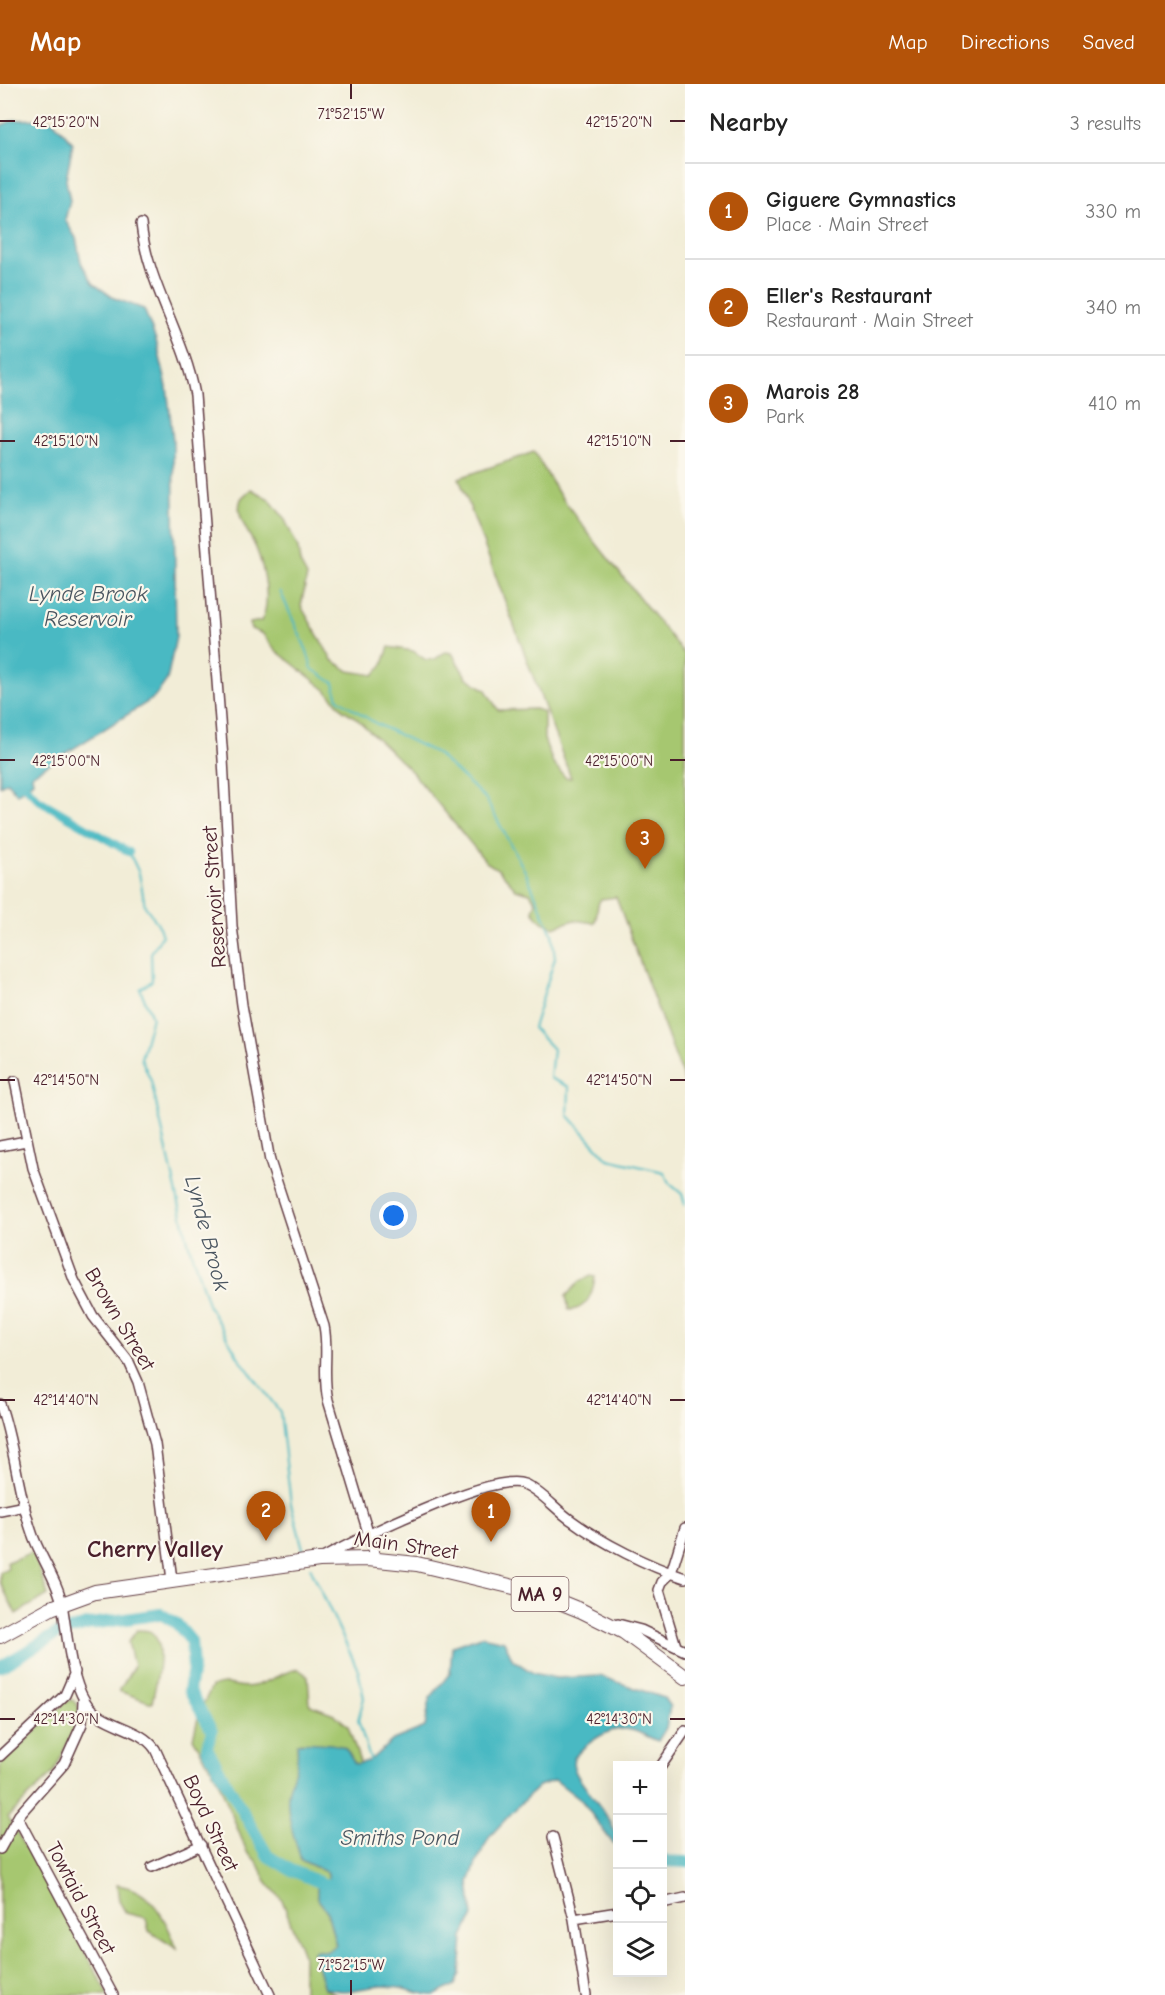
<!DOCTYPE html>
<html lang="en">
<head>
<meta charset="utf-8">
<style>
  :root { --surface:#fff; --page:#f2f2f2; --text:#222; --muted:#767676; --line:#e0e0e0; --accent:#b45309 }
  body { margin:0; font-family:"Comic Neue",sans-serif; background:var(--page); color:var(--text) }
  .controls { position:absolute; right:18px; bottom:18px; display:grid; overflow:hidden; border-radius:0px; box-shadow:0 6px 24px #0002 }
  .controls button { width:54px; height:54px; display:grid; place-items:center; padding:0; border:0; border-bottom:2px solid var(--line); background:var(--surface); color:var(--text); font:30px sans-serif }
  .you { position:absolute; left:394px; top:1132px; width:21px; height:21px; margin:-15px; border:4px solid #fff; border-radius:50%; background:#1a73e8; box-shadow:0 0 0 9px #1a73e833 }
  .badge { display:grid; place-items:center; width:39px; height:39px; border-radius:50%; background:var(--accent); color:#fff; font-size:20px; font-weight:700 }
  .pin { position:absolute; translate:-50% -50px; filter:drop-shadow(0 2px 3px #0008) }
  .pin::after { content:''; position:absolute; top:32px; width:21px; height:18px; background:inherit; clip-path:polygon(0 0,100% 0,50% 100%) }
  .list { margin:0; padding:0; list-style:none }
  h2 { display:flex; justify-content:space-between; align-items:center; height:78px; margin:0; padding:0 24px; font-size:26px }
  h2 small { font-size:20px; font-weight:400; color:var(--muted) }
  .list li { display:grid; grid-template-columns:39px 1fr auto; gap:18px; align-items:center; box-sizing:border-box; height:96px; padding:0 24px; border-top:2px solid var(--line) }
  .list b { display:block; font-size:22px; white-space:nowrap }
  .list p { margin:0; font-size:20px; white-space:nowrap; color:var(--muted) }
  .list em { font-size:20px; font-style:normal; color:var(--muted) }
  .icon { flex:none; width:33px; height:33px; fill:none; stroke:currentColor; stroke-width:2; stroke-linecap:round; stroke-linejoin:round }
  .map { position:relative; flex:none; width:685px; height:1911px; overflow:hidden }
  header { display:flex; align-items:center; gap:36px; box-sizing:border-box; height:84px; padding:0 30px; background:var(--accent); color:#fff }
  header strong { font-size:28px }
  nav { display:flex; gap:33px; margin-inline-start:auto; font-size:21px }
  main { display:flex }
  aside { flex:1; background:var(--surface) }
  .map>svg:first-child { display:block }
  .green { fill:#a6c770; stroke:#78734e; stroke-width:1.5 }
  .water { fill:#4ab9c3; stroke:#4a6c77; stroke-width:1.5 }
  .lines { fill:none; stroke-linecap:round; stroke-linejoin:round }
  .stream { stroke:#4ab9c3; stroke-width:2 }
  .canal { stroke:#4ab9c3; stroke-width:8 }
  .river { stroke:#4ab9c3; stroke-width:12 }
  .minor-casing { stroke:#633e45; stroke-width:12 }
  .highway-casing { stroke:#633e45; stroke-width:16 }
  .minor { stroke:#fff; stroke-width:9 }
  .highway { stroke:#fff; stroke-width:14 }
  .ticks { fill:none; stroke:#4a1f2b; stroke-width:2 }
  .labels { text-anchor:middle; stroke-width:4.5; stroke-linejoin:round; paint-order:stroke }
  .shield { fill:#fbf7ec; stroke:#7f6065; stroke-width:1.5 }
  .shield-label { font-size:20px; font-weight:bold; fill:#4a1f2b }
  .street-label { font-size:21px; fill:#4a1f2b; stroke:#fbf7ec }
  .water-label { font-size:22px; font-style:italic; fill:#4a5560; stroke:#fbf7ec }
  .quarter-label { font-size:24px; font-weight:bold; fill:#4a1f2b; stroke:#fbf7ec }
  .ticks-label { font-size:15px; text-anchor:middle; fill:#4a1f2b; stroke:#fbf7ec; stroke-width:4.5; stroke-linejoin:round; paint-order:stroke }
</style>
</head>
<body>
<header>
<strong>Map</strong>
<nav><a>Map</a><a>Directions</a><a>Saved</a></nav>
</header>
<main>
<div class="map">
<svg width="685" height="1911" viewBox="0 0 685 1911">
  <rect width="100%" height="100%" fill="#fbf7ec"/>
  <filter id="ink" filterUnits="userSpaceOnUse"><feTurbulence type="fractalNoise" baseFrequency=".0167" numOctaves="2"/><feDisplacementMap in="SourceGraphic" scale="12" xChannelSelector="R" yChannelSelector="G"/><feConvolveMatrix kernelMatrix="1 2 1 2 8 2 1 2 1" color-interpolation-filters="sRGB"/></filter>
  <filter id="wash" filterUnits="userSpaceOnUse"><feTurbulence type="fractalNoise" baseFrequency=".008" numOctaves="4" result="noise"/><feDisplacementMap in="SourceGraphic" scale="24" xChannelSelector="R" yChannelSelector="G"/><feGaussianBlur stdDeviation="1.35" result="paint"/><feColorMatrix in="noise" values="0 0 0 0 0 0 0 0 0 0 0 0 0 0 0 0 0 1.4 0 .05"/><feComposite in="paint" operator="in"/></filter>
  <g filter="url(#wash)">
    <rect width="100%" height="100%" fill="#f2edd7"/>
    <path class="green" d="M534 368 559 410 592 454 685 571V999L616 813 601 815C595 822 599 831 594 839L574 836 554 843 542 838 533 827 536 818 530 809 516 805 499 786 486 778 412 688 355 633 343 626 326 606 274 565 263 550 251 545 250 539 261 537C272 518 264 484 256 464 250 449 234 432 241 415 243 412 248 408 251 405L269 415 284 434 298 464 300 479 307 492 301 522 332 576 349 587 374 591 383 580 389 563 413 567 426 576 435 575 445 568 452 569 466 593 486 606 498 626 535 625 544 628V655L553 679 565 693 571 694 459 394Z
      M591 1192 595 1193C593 1208 588 1226 569 1226L566 1212 580 1197Z
      M33 1468 48 1511 16 1530 0 1498V1488L8 1484 7 1478Z
      M137 1546C142 1546 148 1546 151 1548 167 1559 155 1603 152 1619L119 1607 134 1582 128 1558Z
      M298 1585 308 1592 310 1621 334 1630 348 1642 361 1681 354 1679 345 1664 300 1658 297 1661 299 1681 289 1707 301 1776 328 1789V1797L318 1803 317 1814 327 1827 336 1861 326 1868H313L324 1904 336 1911H303V1871L282 1816 266 1797 257 1778 247 1768 217 1694 193 1654 200 1626 212 1603C230 1595 237 1606 253 1602 269 1599 281 1588 298 1585Z
      M73 1616 79 1623V1634L54 1688 8 1733 109 1911H0V1681L67 1617Z
      M117 1801C151 1805 166 1834 177 1865L149 1847 146 1834 126 1829 119 1817Z"/>
    <path class="water" d="M42 35 54 38 73 59 66 96 70 117 65 136 76 154 81 178 93 199 114 214 144 225 156 256 167 303 173 356 176 553 167 596 154 614 36 688 32 691 33 697 17 710 7 698 0 702V42L13 36Z
      M481 1552 504 1557 513 1576 533 1589 556 1594 600 1592 664 1614 670 1623 666 1644 658 1657C649 1654 641 1648 631 1646 610 1641 586 1659 574 1674 566 1694 618 1729 617 1761H614L582 1717 555 1696 539 1702 520 1720 490 1752 477 1777 469 1798 473 1832 463 1853 460 1890 455 1901C449 1904 441 1910 434 1911 417 1911 400 1901 382 1902 356 1903 355 1911 324 1904L313 1868 316 1866 326 1868 336 1861 327 1827 317 1814V1804L328 1797V1789L301 1776C295 1756 284 1727 289 1705 294 1685 299 1682 297 1659 303 1658 340 1659 345 1664 349 1668 351 1676 356 1680L369 1677 393 1656 425 1643 430 1614 450 1589 452 1562Z"/>
    <g class="lines">
      <path class="stream" d="M280 507 307 567 312 585 334 599 338 615 375 639 436 669 486 715 526 789 552 850 555 874 533 944 553 965 550 994 569 1003 568 1031 608 1075 664 1088 669 1099 682 1110 685 1121
        M129 768 139 789 145 822 158 840 162 852 151 869 152 897 140 905 152 933 141 974 151 997 188 1158 209 1223 239 1274 280 1328 291 1420 305 1472
        M310 1483 358 1586 364 1614 358 1636 371 1678"/>
      <path class="canal" d="M26 703 39 716 129 768"/>
      <path class="river" d="M0 1583 58 1549 91 1540 161 1530 177 1540 191 1557 193 1584 189 1606 212 1647 207 1664 268 1772 291 1786 324 1800 340 1801
        M662 1777 685 1778"/>
    </g>
  </g>
  <g filter="url(#ink)">
    <g class="lines">
      <defs>
        <path id="minor" d="M141 140C148 201 184 251 195 311L223 675 232 842 242 921 270 1077 324 1242C329 1267 322 1291 328 1316L376 1475
          M15 997 33 1084 74 1196 93 1232 129 1278 138 1298 155 1360 172 1496
          M0 1062 26 1057
          M0 1320C15 1362 17 1407 32 1449 39 1471 58 1497 62 1520 67 1548 70 1593 85 1617 100 1643 138 1641 155 1665L270 1911
          M0 1427 25 1422
          M321 1475C354 1457 492 1387 524 1400 541 1407 556 1426 571 1436 602 1459 648 1482 685 1494
          M618 1540 641 1546 685 1567
          M676 1562 659 1506 662 1498 671 1489 685 1444
          M0 1672 65 1611 75 1588
          M661 1682 685 1647
          M18 1734 113 1911
          M553 1753 574 1835 586 1911
          M0 1765 19 1731 64 1680 82 1640 83 1616
          M152 1783 201 1761
          M662 1819 685 1814
          M574 1835 618 1828"/>
        <path id="highway" d="M0 1552 51 1524 95 1508 319 1476 368 1475 417 1480 535 1508 582 1527 624 1548 685 1593"/>
      </defs>
      <use href="#minor" class="minor-casing"/>
      <use href="#highway" class="highway-casing"/>
      <use href="#minor" class="minor"/>
      <use href="#highway" class="highway"/>
    </g>
  </g>
  <path class="ticks" d="M351 0V15M0 37H15M670 37H685M0 357H15M670 357H685M0 676H15M670 676H685M0 996H15M670 996H685M0 1316H15M670 1316H685M0 1635H15M670 1635H685M351 1896V1911"/>
  <g class="labels">
    <rect class="shield" x="511.5" y="1493" width="57" height="34" rx="4.5"/>
    <g class="shield-label">
      <text x="540" y="1517">MA 9</text>
    </g>
    <g class="street-label">
      <text transform="translate(214 813) rotate(-94)" y="7">Reservoir Street</text>
      <text transform="translate(120 1235) rotate(59)" y="7">Brown Street</text>
      <text transform="translate(406 1461) rotate(8)" y="7">Main Street</text>
      <text transform="translate(211 1739) rotate(65)" y="7">Boyd Street</text>
      <text transform="translate(81 1814) rotate(62)" y="7">Towtaid Street</text>
    </g>
    <g class="water-label">
      <text x="88" y="517">Lynde Brook<tspan x="88" dy="25">Reservoir</tspan></text>
      <text transform="translate(208 1149) rotate(75)" y="8">Lynde Brook</text>
      <text x="400" y="1761">Smiths Pond</text>
    </g>
    <g class="quarter-label">
      <text x="155" y="1473">Cherry Valley</text>
    </g>
  </g>
  <g class="ticks-label">
    <text x="351" y="35">71°52'15"W</text>
    <text x="66" y="43">42°15'20"N</text>
    <text x="619" y="43">42°15'20"N</text>
    <text x="66" y="362">42°15'10"N</text>
    <text x="619" y="362">42°15'10"N</text>
    <text x="66" y="682">42°15'00"N</text>
    <text x="619" y="682">42°15'00"N</text>
    <text x="66" y="1001">42°14'50"N</text>
    <text x="619" y="1001">42°14'50"N</text>
    <text x="66" y="1321">42°14'40"N</text>
    <text x="619" y="1321">42°14'40"N</text>
    <text x="66" y="1640">42°14'30"N</text>
    <text x="619" y="1640">42°14'30"N</text>
    <text x="351" y="1886">71°52'15"W</text>
  </g>
</svg>
<div class="controls">
<button>+</button>
<button>−</button>
<button><svg class="icon" aria-label="locate" viewBox="0 0 24 24"><circle cx="12" cy="12" r="6"/><path d="M12 2v4M12 18v4M2 12h4M18 12h4"/></svg></button>
<button><svg class="icon" aria-label="layers" viewBox="0 0 24 24"><path d="M12 4l9 5-9 5-9-5zM3 14l9 5 9-5"/></svg></button>
</div>
<div class="you"></div>
<div class="pin badge" style="left:491px;top:1458px">1</div>
<div class="pin badge" style="left:266px;top:1457px">2</div>
<div class="pin badge" style="left:645px;top:785px">3</div>
</div>
<aside>
<h2>Nearby<small>3 results</small></h2>
<ul class="list">
<li><span class="badge">1</span><div><b>Giguere Gymnastics</b><p>Place · Main Street</p></div><em>330 m</em></li>
<li><span class="badge">2</span><div><b>Eller's Restaurant</b><p>Restaurant · Main Street</p></div><em>340 m</em></li>
<li><span class="badge">3</span><div><b>Marois 28</b><p>Park</p></div><em>410 m</em></li>
</ul>
</aside>
</main>
</body>
</html>
